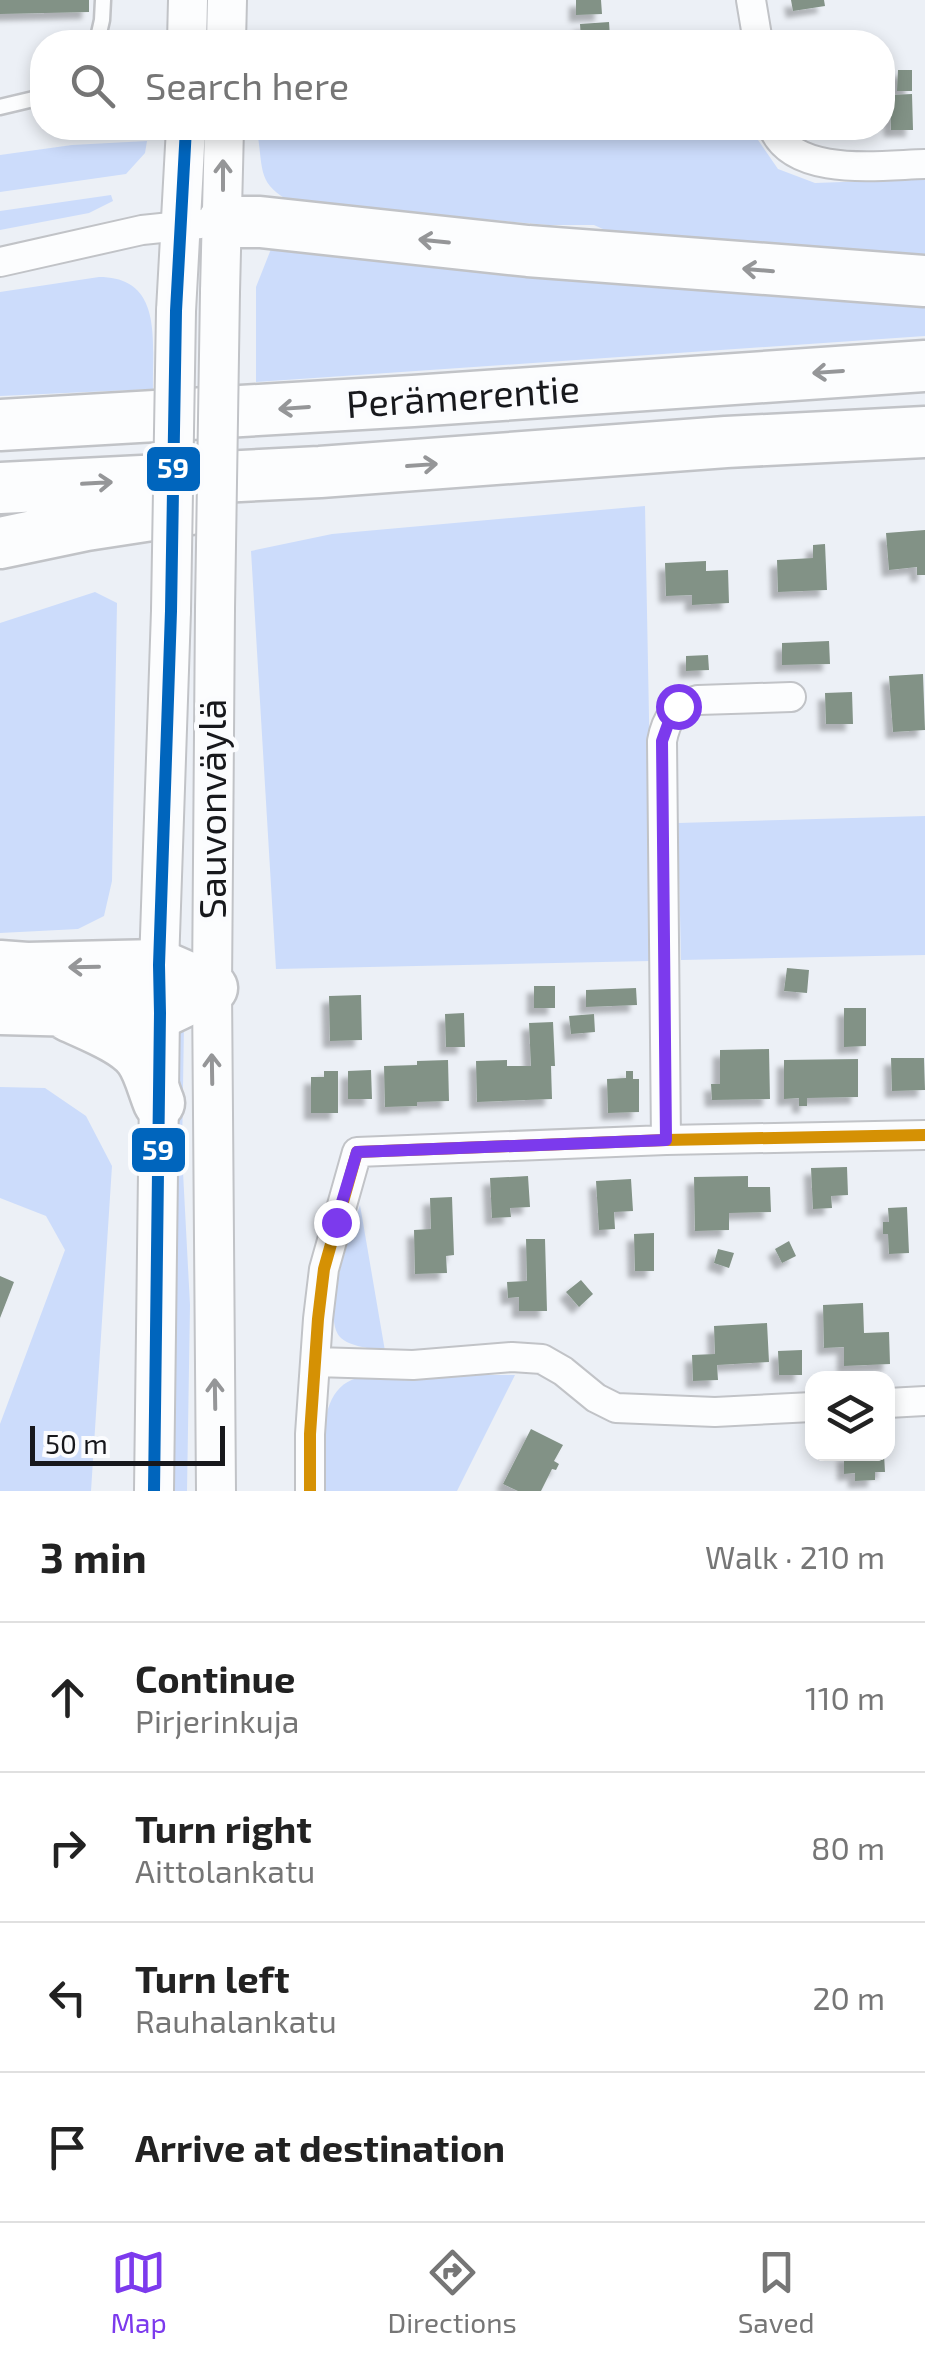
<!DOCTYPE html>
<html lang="en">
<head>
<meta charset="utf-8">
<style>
  :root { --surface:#fff; --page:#f6f6f6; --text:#222; --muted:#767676; --line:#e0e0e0; --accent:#7c3aed }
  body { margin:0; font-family:"Exo 2",sans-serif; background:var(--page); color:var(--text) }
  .controls { position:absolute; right:30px; bottom:30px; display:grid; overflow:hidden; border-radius:20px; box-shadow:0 5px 15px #0003 }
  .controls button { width:90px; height:90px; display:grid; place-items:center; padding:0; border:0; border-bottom:2px solid var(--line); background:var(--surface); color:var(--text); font:50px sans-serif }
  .scale { position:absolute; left:30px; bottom:25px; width:195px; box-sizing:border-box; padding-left:10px; border:5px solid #17181c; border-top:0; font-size:28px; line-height:35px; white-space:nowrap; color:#17181c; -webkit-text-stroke:8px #fbfcfe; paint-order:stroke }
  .stop { position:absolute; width:30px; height:30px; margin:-22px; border:8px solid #7c3aed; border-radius:50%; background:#fff }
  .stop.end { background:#7c3aed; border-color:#fff; box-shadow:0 2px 10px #0008 }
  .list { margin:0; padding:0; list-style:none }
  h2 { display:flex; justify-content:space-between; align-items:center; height:130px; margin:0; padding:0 40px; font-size:42px }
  h2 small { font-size:32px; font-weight:400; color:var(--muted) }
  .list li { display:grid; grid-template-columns:65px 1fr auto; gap:30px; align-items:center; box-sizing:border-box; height:150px; padding:0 40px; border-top:2px solid var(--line) }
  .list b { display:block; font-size:38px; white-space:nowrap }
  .list p { margin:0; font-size:32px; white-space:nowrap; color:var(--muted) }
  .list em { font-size:32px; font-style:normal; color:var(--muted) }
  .icon { flex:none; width:55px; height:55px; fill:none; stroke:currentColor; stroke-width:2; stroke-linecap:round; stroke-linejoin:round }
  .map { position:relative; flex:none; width:925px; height:1491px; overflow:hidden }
  .search { position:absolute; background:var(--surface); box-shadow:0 5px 15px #0003; left:30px; right:30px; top:30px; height:110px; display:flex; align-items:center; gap:25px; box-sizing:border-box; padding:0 35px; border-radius:40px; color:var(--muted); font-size:38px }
  .sheet { height:730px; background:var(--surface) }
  nav { display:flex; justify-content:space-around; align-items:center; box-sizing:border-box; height:140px; border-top:2px solid var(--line); background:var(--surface); font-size:28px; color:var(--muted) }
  nav a { display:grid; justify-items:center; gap:5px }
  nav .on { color:var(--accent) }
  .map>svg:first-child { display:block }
  .green { fill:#ccdcfb }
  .building { fill:#829286; filter:url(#shadow) }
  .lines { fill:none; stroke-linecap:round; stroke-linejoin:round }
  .service-casing { stroke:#c1c3c7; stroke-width:19 }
  .minor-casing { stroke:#c1c3c7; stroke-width:32 }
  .secondary-casing { stroke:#c1c3c7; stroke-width:42 }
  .motorway-casing { stroke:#c1c3c7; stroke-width:55 }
  .service { stroke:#fcfdfe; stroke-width:14 }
  .minor { stroke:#fcfdfe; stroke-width:28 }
  .secondary { stroke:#fcfdfe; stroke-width:38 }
  .motorway { stroke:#fcfdfe; stroke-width:50 }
  .secondary-bridge-casing { stroke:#c1c3c7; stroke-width:42; stroke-linecap:butt }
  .secondary-bridge { stroke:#fcfdfe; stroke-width:38 }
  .bus-1-casing { stroke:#fbfcfe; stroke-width:20 }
  .bus-2-casing { stroke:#fbfcfe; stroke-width:20 }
  .bus-1 { stroke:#0065bd; stroke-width:12 }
  .bus-2 { stroke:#d59104; stroke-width:12 }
  .oneway { stroke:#959698 }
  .route { stroke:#7c3aed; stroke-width:12 }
  .labels { text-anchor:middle; stroke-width:10; stroke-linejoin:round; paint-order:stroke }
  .street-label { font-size:38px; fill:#17181c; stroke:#fbfcfe }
  .line-badge { stroke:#fbfcfe; stroke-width:4 }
  .badge-label { font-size:28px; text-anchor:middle; font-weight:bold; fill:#fff }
</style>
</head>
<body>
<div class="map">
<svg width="925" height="1491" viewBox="0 0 925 1491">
  <defs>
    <filter id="shadow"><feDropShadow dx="-7" dy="7" stdDeviation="2.5" flood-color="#0004"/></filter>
  </defs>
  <rect width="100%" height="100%" fill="#ecf0f6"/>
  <path class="green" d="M509 128H738L756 137 778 169 815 183 925 179V258L614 234 594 225H548L292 202C258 185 263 170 258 137Z
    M147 141 145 153 126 174 0 192V155L72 145Z
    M111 195 113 201 89 213 0 230V211Z
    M273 244 925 296V336L256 382V287Z
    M99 277C164 277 152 342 153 389L0 396V292Z
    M645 506 651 823 650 961 276 969 251 551 332 534Z
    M95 592 117 603 112 881 104 916 78 929 0 933V623Z
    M925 816V955L681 960 678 823Z
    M176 1023H184L182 1153 190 1305 187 1491H170Z
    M0 1087 45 1088 86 1116 112 1166 91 1491H0V1424L65 1250 46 1216 0 1198Z
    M360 1205 385 1351C372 1348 349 1347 340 1337 320 1315 352 1231 360 1205Z
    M389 1375H515L457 1491H326C324 1457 314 1390 357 1378 367 1375 379 1376 389 1375Z"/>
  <path class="building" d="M0 0H89V12L0 14Z
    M576 0H601L602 14 576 15Z
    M791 0H824L825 6 793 11Z
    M609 22 610 37 581 39 580 24Z
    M837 36 839 42H814V41Z
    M898 70H912V91H897Z
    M912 94 913 130H891L890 95Z
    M925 530V575H917V567L889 570 886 533Z
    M825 544 827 590 778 592 777 560 813 558V545Z
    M706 561V571L728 570 729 603 692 605V595L666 596 665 563Z
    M829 641 830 664 782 665V643Z
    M708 655 709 670 686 671V656Z
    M923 674 925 730 893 732 889 676Z
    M852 692 853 724H826L825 693Z
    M787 968 809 970 807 993 784 991Z
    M534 986H555V1008H534Z
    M636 988 637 1005 586 1007V990Z
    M361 995 362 1040 330 1041 329 996Z
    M844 1008H866V1046L844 1047Z
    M464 1013 465 1047H446L445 1014Z
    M594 1014 595 1032 571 1034 569 1016Z
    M553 1022 555 1066H551L552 1099 477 1102 476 1061 507 1060V1066H531L529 1023Z
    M769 1049 770 1099 712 1100 711 1084H720V1050Z
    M891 1058H924L925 1090 892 1091Z
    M858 1059V1097L807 1098V1106H799V1098L784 1099V1060Z
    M448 1060 449 1101 417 1102V1106L385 1107 384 1066 417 1065V1061Z
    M371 1070 372 1099H348V1071Z
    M324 1071H338V1113H311V1077H324Z
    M626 1071H633V1079H639V1112L608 1113 607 1079 626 1078Z
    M847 1167 848 1195 831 1196 832 1208 813 1209 811 1168Z
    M528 1176 530 1207 510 1208 511 1217 492 1218 490 1178Z
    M748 1176V1187H770L771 1212 729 1213V1230L695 1231 694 1177Z
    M631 1179 633 1211 614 1212 615 1229 599 1230 596 1181Z
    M452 1197 454 1255 446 1256 447 1273 415 1274 414 1230 431 1229 430 1198Z
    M907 1207 909 1253 889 1254 888 1234H883V1222H889L888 1208Z
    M654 1233V1271H635L634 1234Z
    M526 1239H545L547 1311H519V1297L508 1298 507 1282 527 1281Z
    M789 1241 796 1256 782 1263 775 1249Z
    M718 1249 734 1253 729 1268 714 1263Z
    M0 1276 14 1282 0 1318Z
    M581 1280 593 1294 579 1307 566 1292Z
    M863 1303 864 1333 889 1332 890 1364 844 1366V1347L824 1348 823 1305Z
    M767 1323 769 1362 717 1365 718 1380 693 1381 692 1355 715 1354 714 1326Z
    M802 1350V1375H779L778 1351Z
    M531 1429 563 1445 554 1461 559 1464 556 1470 552 1469 541 1491H518L503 1484Z
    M844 1454H884L885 1472H875V1480L855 1481V1473L844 1474Z"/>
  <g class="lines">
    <defs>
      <path id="service" d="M97 42 102 20 103 0
        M0 107 42 97"/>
      <path id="minor" d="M751 0 758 42
        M773 128C794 178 881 165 925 164
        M0 262 142 230 200 224
        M666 1140 662 741C666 719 675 705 698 700L791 697
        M316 1362 413 1365 512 1357 542 1359 563 1371 596 1398 616 1408 715 1412 812 1407
        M888 1403 925 1401
        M310 1491V1434L318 1319 324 1269 357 1152 666 1140 925 1135"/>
      <path id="secondary" d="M187 42 188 0
        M226 42 227 0
        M220 292 224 128
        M176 311 186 128
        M215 609 212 988 216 1491
        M154 1491 160 1013 159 965 171 611"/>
      <path id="motorway" d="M223 222H260L528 251 925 281
        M0 425 413 401 925 366
        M0 488 320 472 726 442 925 432
        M0 543 86 525 197 508
        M0 966 27 968 159 965 212 988
        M0 1009 160 1013 212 988
        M69 1016C90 1026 126 1039 140 1058 149 1070 153 1089 159 1103"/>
    </defs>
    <use href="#service" class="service-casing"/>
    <use href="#minor" class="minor-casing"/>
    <use href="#secondary" class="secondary-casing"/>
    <use href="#motorway" class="motorway-casing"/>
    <use href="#service" class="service"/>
    <use href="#minor" class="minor"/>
    <use href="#secondary" class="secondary"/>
    <use href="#motorway" class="motorway"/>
    <defs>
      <path id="secondary-bridge" d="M215 609 220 292
        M171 611 176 311"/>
    </defs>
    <use href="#secondary-bridge" class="secondary-bridge-casing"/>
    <use href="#secondary-bridge" class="secondary-bridge"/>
    <defs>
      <path id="bus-1" d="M154 1491 160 1013 159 965 171 611 176 311 186 128"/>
      <path id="bus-2" d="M310 1491V1434L318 1319 324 1269 357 1152 666 1140 925 1135"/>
    </defs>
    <use href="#bus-1" class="bus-1-casing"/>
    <use href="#bus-2" class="bus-2-casing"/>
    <use href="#bus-1" class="bus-1"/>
    <use href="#bus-2" class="bus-2"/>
  </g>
  <defs><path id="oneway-shaft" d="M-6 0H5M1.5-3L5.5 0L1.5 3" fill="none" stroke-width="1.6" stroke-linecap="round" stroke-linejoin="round" transform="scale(2.5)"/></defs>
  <g class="oneway">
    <use href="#oneway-shaft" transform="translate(223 175) rotate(-90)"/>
    <use href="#oneway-shaft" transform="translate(434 241) rotate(-174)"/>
    <use href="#oneway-shaft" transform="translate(758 270) rotate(-175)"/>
    <use href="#oneway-shaft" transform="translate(828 372) rotate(176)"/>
    <use href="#oneway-shaft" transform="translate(294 408) rotate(176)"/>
    <use href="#oneway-shaft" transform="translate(422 465) rotate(-4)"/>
    <use href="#oneway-shaft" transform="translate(97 483) rotate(-3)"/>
    <use href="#oneway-shaft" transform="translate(84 967) rotate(179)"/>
    <use href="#oneway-shaft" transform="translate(212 1069) rotate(-91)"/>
    <use href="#oneway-shaft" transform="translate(215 1394) rotate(-91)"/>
  </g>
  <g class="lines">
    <path class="route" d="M336 1222 357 1152 666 1140 662 741 672 713 678 706"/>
  </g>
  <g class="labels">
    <g class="street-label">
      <text transform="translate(463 397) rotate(-4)" y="13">Perämerentie</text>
      <text transform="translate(213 809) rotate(-90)" y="13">Sauvonväylä</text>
    </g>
  </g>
  <g class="line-badge">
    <rect x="145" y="445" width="57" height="48" rx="10" fill="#0065bd"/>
    <rect x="130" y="1126" width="57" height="48" rx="10" fill="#0065bd"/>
  </g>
  <g class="badge-label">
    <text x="173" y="478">59</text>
    <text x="158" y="1160">59</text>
  </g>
</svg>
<div class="controls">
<button><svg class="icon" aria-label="layers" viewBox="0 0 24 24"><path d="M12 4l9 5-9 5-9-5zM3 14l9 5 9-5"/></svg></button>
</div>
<div class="scale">50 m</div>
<div class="stop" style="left:678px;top:706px"></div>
<div class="stop end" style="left:336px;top:1222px"></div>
<div class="search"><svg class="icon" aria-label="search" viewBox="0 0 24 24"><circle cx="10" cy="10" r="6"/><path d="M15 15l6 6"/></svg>Search here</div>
</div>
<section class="sheet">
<h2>3 min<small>Walk · 210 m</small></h2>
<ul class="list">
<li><svg class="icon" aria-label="ahead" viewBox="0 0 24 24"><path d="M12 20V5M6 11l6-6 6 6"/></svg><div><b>Continue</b><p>Pirjerinkuja</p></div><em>110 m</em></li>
<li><svg class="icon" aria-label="right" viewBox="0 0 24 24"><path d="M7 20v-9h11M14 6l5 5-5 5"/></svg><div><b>Turn right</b><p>Aittolankatu</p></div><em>80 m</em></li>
<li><svg class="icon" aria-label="left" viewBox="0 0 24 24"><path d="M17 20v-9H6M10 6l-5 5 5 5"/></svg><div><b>Turn left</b><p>Rauhalankatu</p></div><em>20 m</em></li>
<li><svg class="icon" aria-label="arrive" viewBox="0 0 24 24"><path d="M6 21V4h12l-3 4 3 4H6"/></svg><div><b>Arrive at destination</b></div></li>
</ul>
</section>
<nav>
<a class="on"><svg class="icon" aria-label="map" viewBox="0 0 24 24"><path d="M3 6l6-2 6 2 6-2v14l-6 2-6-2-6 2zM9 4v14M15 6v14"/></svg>Map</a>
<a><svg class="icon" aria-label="directions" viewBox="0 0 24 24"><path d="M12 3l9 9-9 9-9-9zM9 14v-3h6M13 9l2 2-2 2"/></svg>Directions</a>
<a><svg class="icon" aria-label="saved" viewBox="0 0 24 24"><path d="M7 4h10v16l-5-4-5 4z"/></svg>Saved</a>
</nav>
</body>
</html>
